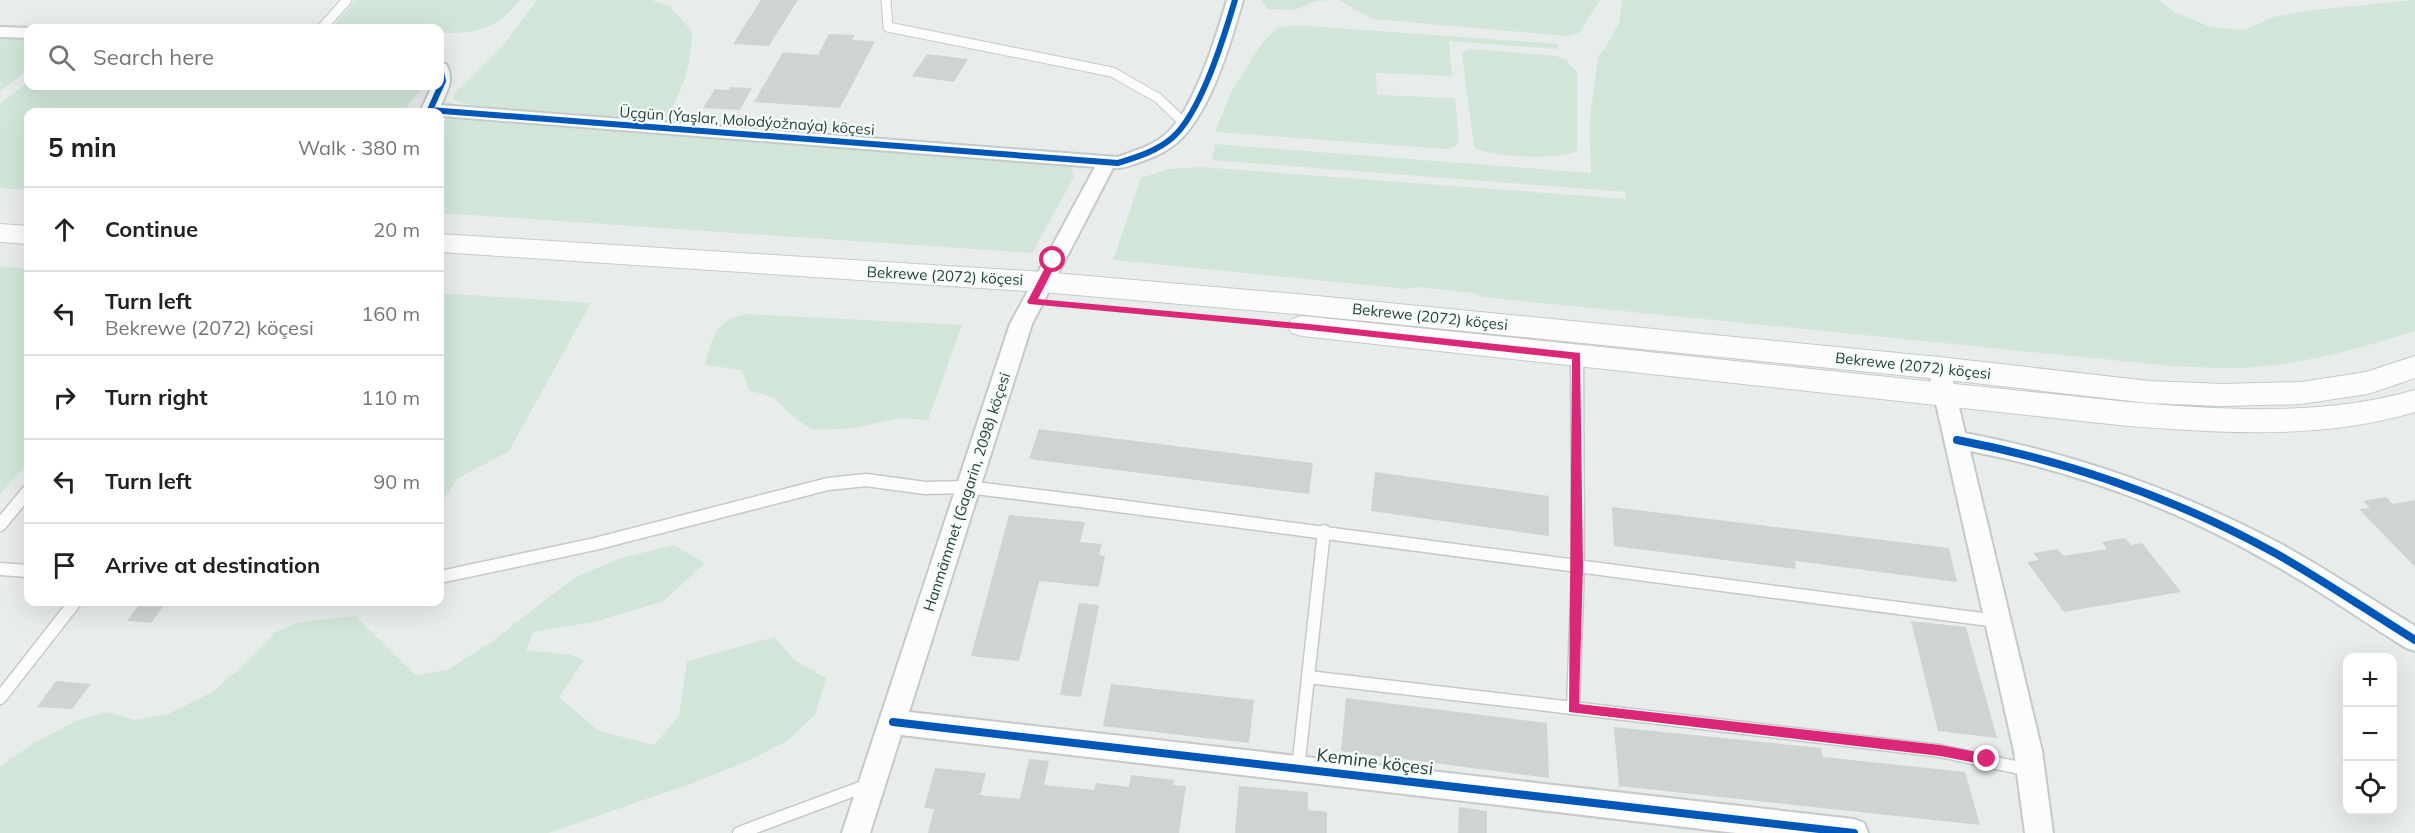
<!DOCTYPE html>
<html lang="en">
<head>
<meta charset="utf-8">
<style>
  :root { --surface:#fff; --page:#f6f6f6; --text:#202124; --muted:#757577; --line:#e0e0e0 }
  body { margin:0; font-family:Mulish,sans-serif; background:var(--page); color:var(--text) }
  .controls { position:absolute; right:18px; bottom:18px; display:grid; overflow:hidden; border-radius:12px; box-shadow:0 6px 24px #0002 }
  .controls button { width:54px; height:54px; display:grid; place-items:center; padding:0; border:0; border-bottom:2px solid var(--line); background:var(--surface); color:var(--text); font:30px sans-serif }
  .stop { position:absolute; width:18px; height:18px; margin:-14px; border:4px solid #db2777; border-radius:50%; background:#fff }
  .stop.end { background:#db2777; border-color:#fff; box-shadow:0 2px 6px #0008 }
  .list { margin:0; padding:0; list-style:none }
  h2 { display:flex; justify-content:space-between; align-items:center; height:78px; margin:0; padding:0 24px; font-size:26px }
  h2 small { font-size:20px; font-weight:400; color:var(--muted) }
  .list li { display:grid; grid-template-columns:39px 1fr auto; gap:18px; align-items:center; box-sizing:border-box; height:84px; padding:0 24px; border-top:2px solid var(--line) }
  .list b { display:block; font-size:22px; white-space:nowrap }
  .list p { margin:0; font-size:20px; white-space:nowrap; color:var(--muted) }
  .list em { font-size:20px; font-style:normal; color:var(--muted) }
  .icon { flex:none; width:33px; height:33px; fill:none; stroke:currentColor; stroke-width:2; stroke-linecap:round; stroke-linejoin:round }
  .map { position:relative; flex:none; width:2415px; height:833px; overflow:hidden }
  .search { position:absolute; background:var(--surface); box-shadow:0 6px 24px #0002; left:24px; top:24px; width:420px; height:66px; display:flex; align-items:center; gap:15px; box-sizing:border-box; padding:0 21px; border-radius:12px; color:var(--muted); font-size:22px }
  .panel { position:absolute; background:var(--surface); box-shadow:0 6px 24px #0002; left:24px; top:108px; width:420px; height:498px; border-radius:12px }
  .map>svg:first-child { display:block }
  .green { fill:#d1e6d8 }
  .building { fill:#cfd4d2 }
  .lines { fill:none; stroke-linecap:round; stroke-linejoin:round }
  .lane-far1-casing { stroke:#c5cac8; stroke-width:11 }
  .lane-casing { stroke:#c5cac8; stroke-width:15 }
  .street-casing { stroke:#c5cac8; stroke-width:4 }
  .secondary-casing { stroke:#c3cbc8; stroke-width:2 }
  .lane-far1 { stroke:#fcfcfc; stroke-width:9 }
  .lane { stroke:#fcfcfc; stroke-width:12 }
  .street { fill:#fcfcfc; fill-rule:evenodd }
  .secondary { fill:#fcfcfc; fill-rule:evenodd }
  .cycleway-far1-casing { stroke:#f7fbf9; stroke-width:9 }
  .cycleway-casing { stroke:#f7fbf9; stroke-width:12 }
  .cycleway-far1 { stroke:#0057b8; stroke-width:6 }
  .cycleway { stroke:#0057b8; stroke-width:8 }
  .route { fill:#db2777 }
  .labels { text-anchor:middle; stroke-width:4.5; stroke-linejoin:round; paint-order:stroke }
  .street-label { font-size:15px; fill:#24423a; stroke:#f7fbf9 }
  .near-street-label { font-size:18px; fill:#24423a; stroke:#f7fbf9 }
</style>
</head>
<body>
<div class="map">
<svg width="2415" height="833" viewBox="0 0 2415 833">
  <rect width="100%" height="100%" fill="#e8edeb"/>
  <path class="green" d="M356 0H520C495 31 477 33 440 33V28L335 27V24Z
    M537 0H652L670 7 692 31C693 61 682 93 666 118L647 119 473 106 454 100V94L505 43Z
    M1261 0H1331L1317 1 1294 10 1268 9Z
    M1338 0H1600L1579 33 1567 36 1373 19Z
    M1622 0H2159L2174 12 2211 27 2244 30 2273 17 2315 10 2415 0V331C2357 349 2296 367 2236 368 2214 368 2193 367 2172 366L1482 297 1473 293 1416 287 1407 289 1113 260 1141 178 1168 169 1201 167 1626 199V192L1212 160 1215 144 1591 173 1589 126 1598 56 1605 48 1619 23Z
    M1295 25 1558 44V49L1449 41 1452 76 1376 73 1377 95 1455 98 1459 141 1454 147 1445 149 1215 132 1231 92 1262 43 1277 28Z
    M0 37 28 39V69L0 92Z
    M1471 49 1556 56 1565 59 1577 72V151C1562 160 1489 158 1474 147L1462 55 1465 51Z
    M28 82V86H423L403 112H28V190L0 188V104Z
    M451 119 1069 163 1074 177 1032 253 440 213V120Z
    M0 266 20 268 28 272V462L0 494Z
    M440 293 591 303 509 451 457 479 440 505Z
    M746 314 962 325 928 420 899 418 855 428 813 430 793 417 774 398 749 390 742 370 705 365C712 337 716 320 746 314Z
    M674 545 705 563 664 601 594 622 533 632 526 650 571 655 584 660 559 697 599 731 654 745 679 716 687 661 775 637 794 660 826 678 815 715 787 741 748 761 693 783 548 833H0V767L34 743 76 721 108 712 134 720 168 714 212 692 237 671 276 632 299 622 355 616 416 675 447 670 490 643 574 578 621 558Z"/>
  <path class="building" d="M761 0H798L769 46 733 44Z
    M829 34 855 35 852 40 875 41 840 108 754 102 783 52 818 55Z
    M927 54 968 59 954 82 912 76Z
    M730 87 752 88 740 110 703 108 715 89 729 90Z
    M1039 429 1313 463 1309 494 1029 459Z
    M1375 472 1549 496V536L1371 511Z
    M2386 497 2393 504 2415 500V567L2359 509 2370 508 2363 501Z
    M1612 507 1949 548 1957 582 1795 561 1796 569 1614 546Z
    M1009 515 1085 522 1080 542 1102 544 1099 555 1105 556 1099 587 1039 581 1019 661 971 656Z
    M2125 538 2131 545 2142 543 2181 592 2064 612 2027 562 2039 560 2033 553 2058 549 2063 556 2107 549 2102 542Z
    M141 602H166L151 623 127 621Z
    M1079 603 1099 605 1081 697 1060 695Z
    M1911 621 1966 627 1997 738 1938 731Z
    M56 681 91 684 72 709 37 707Z
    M1111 684 1254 700 1249 743 1103 726Z
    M1346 698 1547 723 1549 778 1341 751Z
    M1614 727 1821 748 1823 757 1965 772 1980 825 1619 786Z
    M1029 759 1049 761 1044 785 1094 790 1096 783 1129 787 1131 775 1174 780 1173 785 1186 786 1179 833H928L934 809 924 808 935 768 986 773 980 795 1020 799Z
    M1239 786 1308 792V810L1327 812V833H1235Z
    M1459 807 1487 811V833H1458Z"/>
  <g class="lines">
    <defs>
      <path id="lane-far1" d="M886 0 888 27 1112 72 1158 98 1185 124
        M322 28 347 0"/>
      <path id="lane" d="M1577 356 1578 567 1573 708 1940 751 2029 770
        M0 525 28 491
        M0 569 28 571
        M440 577 595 544 828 484 866 480 925 488 967 487 1096 503 1997 621
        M1308 677 1573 708
        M0 698 75 602
        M1298 769 1324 531
        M739 833 868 785"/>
      <path id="street" d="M1227 0H1243C1231 42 1212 108 1181 139 1170 150 1155 157 1140 162 1132 165 1123 169 1113 168L1032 324 909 712 1854 819 1864 823 1868 833H1736L901 735 870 833H842L1010 324 1095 167 440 116V112H423L421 110 432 86H440V63L446 64C455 80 447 91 441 105L1117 157C1135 151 1156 145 1170 130 1196 103 1216 37 1227 0Z
        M0 27 30 28 28 38 0 37Z
        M1939 360 1947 362 1950 368 1965 433C2076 454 2183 492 2283 545 2328 570 2371 599 2415 626V651L2406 648C2360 619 2315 587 2267 561 2175 508 2074 471 1970 451L2042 751 2053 833H2025L2014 751 1928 368 1931 362Z"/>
      <path id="secondary" d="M0 224 28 226V244L0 242Z
        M440 234 1042 272 1307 295 1939 357 2149 381 2223 384 2301 382 2366 372 2415 356V378L2368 394 2301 404 2223 406 2149 403 1939 379 1307 315 1042 292 440 252Z
        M1302 316 2128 402C2225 410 2320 417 2415 390V412C2320 440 2225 433 2128 426L1302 336 1292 333 1287 326 1292 319Z"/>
    </defs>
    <use href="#lane-far1" class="lane-far1-casing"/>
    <use href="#lane" class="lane-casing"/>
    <use href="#street" class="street-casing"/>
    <use href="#secondary" class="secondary-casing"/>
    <use href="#lane-far1" class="lane-far1"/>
    <use href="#lane" class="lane"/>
    <use href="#street" class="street"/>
    <use href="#secondary" class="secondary"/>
    <defs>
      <path id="cycleway-far1" d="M440 68 443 81 430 110 1118 163C1137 157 1157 151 1172 138 1201 113 1224 37 1235 0"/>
      <path id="cycleway" d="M1957 440C2068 461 2175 498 2275 553 2323 580 2368 611 2415 640
        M893 722 1854 833"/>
    </defs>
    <use href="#cycleway-far1" class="cycleway-far1-casing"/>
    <use href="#cycleway" class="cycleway-casing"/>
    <use href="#cycleway-far1" class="cycleway-far1"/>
    <use href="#cycleway" class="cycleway"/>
  </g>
  <path class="route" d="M1053 257 1058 260 1038 299 1309 324 1580 353 1583 567 1579 704 1940 745 1987 754 1993 759 1991 763 1987 765 1940 756 1569 712 1572 359 1309 330 1029 304 1027 302 1049 260Z"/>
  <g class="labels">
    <g class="street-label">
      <text transform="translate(747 121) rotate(4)" y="5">Üçgün (Ýaşlar, Molodýožnaýa) köçesi</text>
      <text transform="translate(945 276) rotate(3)" y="5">Bekrewe (2072) köçesi</text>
      <text transform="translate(1430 317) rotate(6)" y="5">Bekrewe (2072) köçesi</text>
      <text transform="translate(1913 366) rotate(6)" y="5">Bekrewe (2072) köçesi</text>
      <text transform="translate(967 492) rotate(-72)" y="5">Hanmämmet (Gagarin, 2098) köçesi</text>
    </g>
    <g class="near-street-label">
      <text transform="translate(1375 762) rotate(7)" y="6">Kemine köçesi</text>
    </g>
  </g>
</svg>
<div class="controls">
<button>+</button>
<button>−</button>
<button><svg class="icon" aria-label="locate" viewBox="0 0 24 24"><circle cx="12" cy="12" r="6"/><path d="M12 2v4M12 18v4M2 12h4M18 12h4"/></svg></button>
</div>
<div class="stop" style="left:1053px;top:260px"></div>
<div class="stop end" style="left:1987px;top:759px"></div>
<div class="search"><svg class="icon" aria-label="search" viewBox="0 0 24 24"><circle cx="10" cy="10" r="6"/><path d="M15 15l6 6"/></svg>Search here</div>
<section class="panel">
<h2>5 min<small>Walk · 380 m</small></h2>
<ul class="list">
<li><svg class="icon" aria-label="ahead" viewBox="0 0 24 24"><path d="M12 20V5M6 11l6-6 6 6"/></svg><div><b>Continue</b></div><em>20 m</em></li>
<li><svg class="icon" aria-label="left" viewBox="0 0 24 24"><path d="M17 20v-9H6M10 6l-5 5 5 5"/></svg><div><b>Turn left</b><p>Bekrewe (2072) köçesi</p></div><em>160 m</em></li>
<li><svg class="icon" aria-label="right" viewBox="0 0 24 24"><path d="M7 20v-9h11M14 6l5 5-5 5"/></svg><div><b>Turn right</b></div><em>110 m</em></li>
<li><svg class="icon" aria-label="left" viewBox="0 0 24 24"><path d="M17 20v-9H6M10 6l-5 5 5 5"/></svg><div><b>Turn left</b></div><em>90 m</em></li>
<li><svg class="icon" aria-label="arrive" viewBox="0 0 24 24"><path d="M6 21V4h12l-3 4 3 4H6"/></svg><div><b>Arrive at destination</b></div></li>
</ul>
</section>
</div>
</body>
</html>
